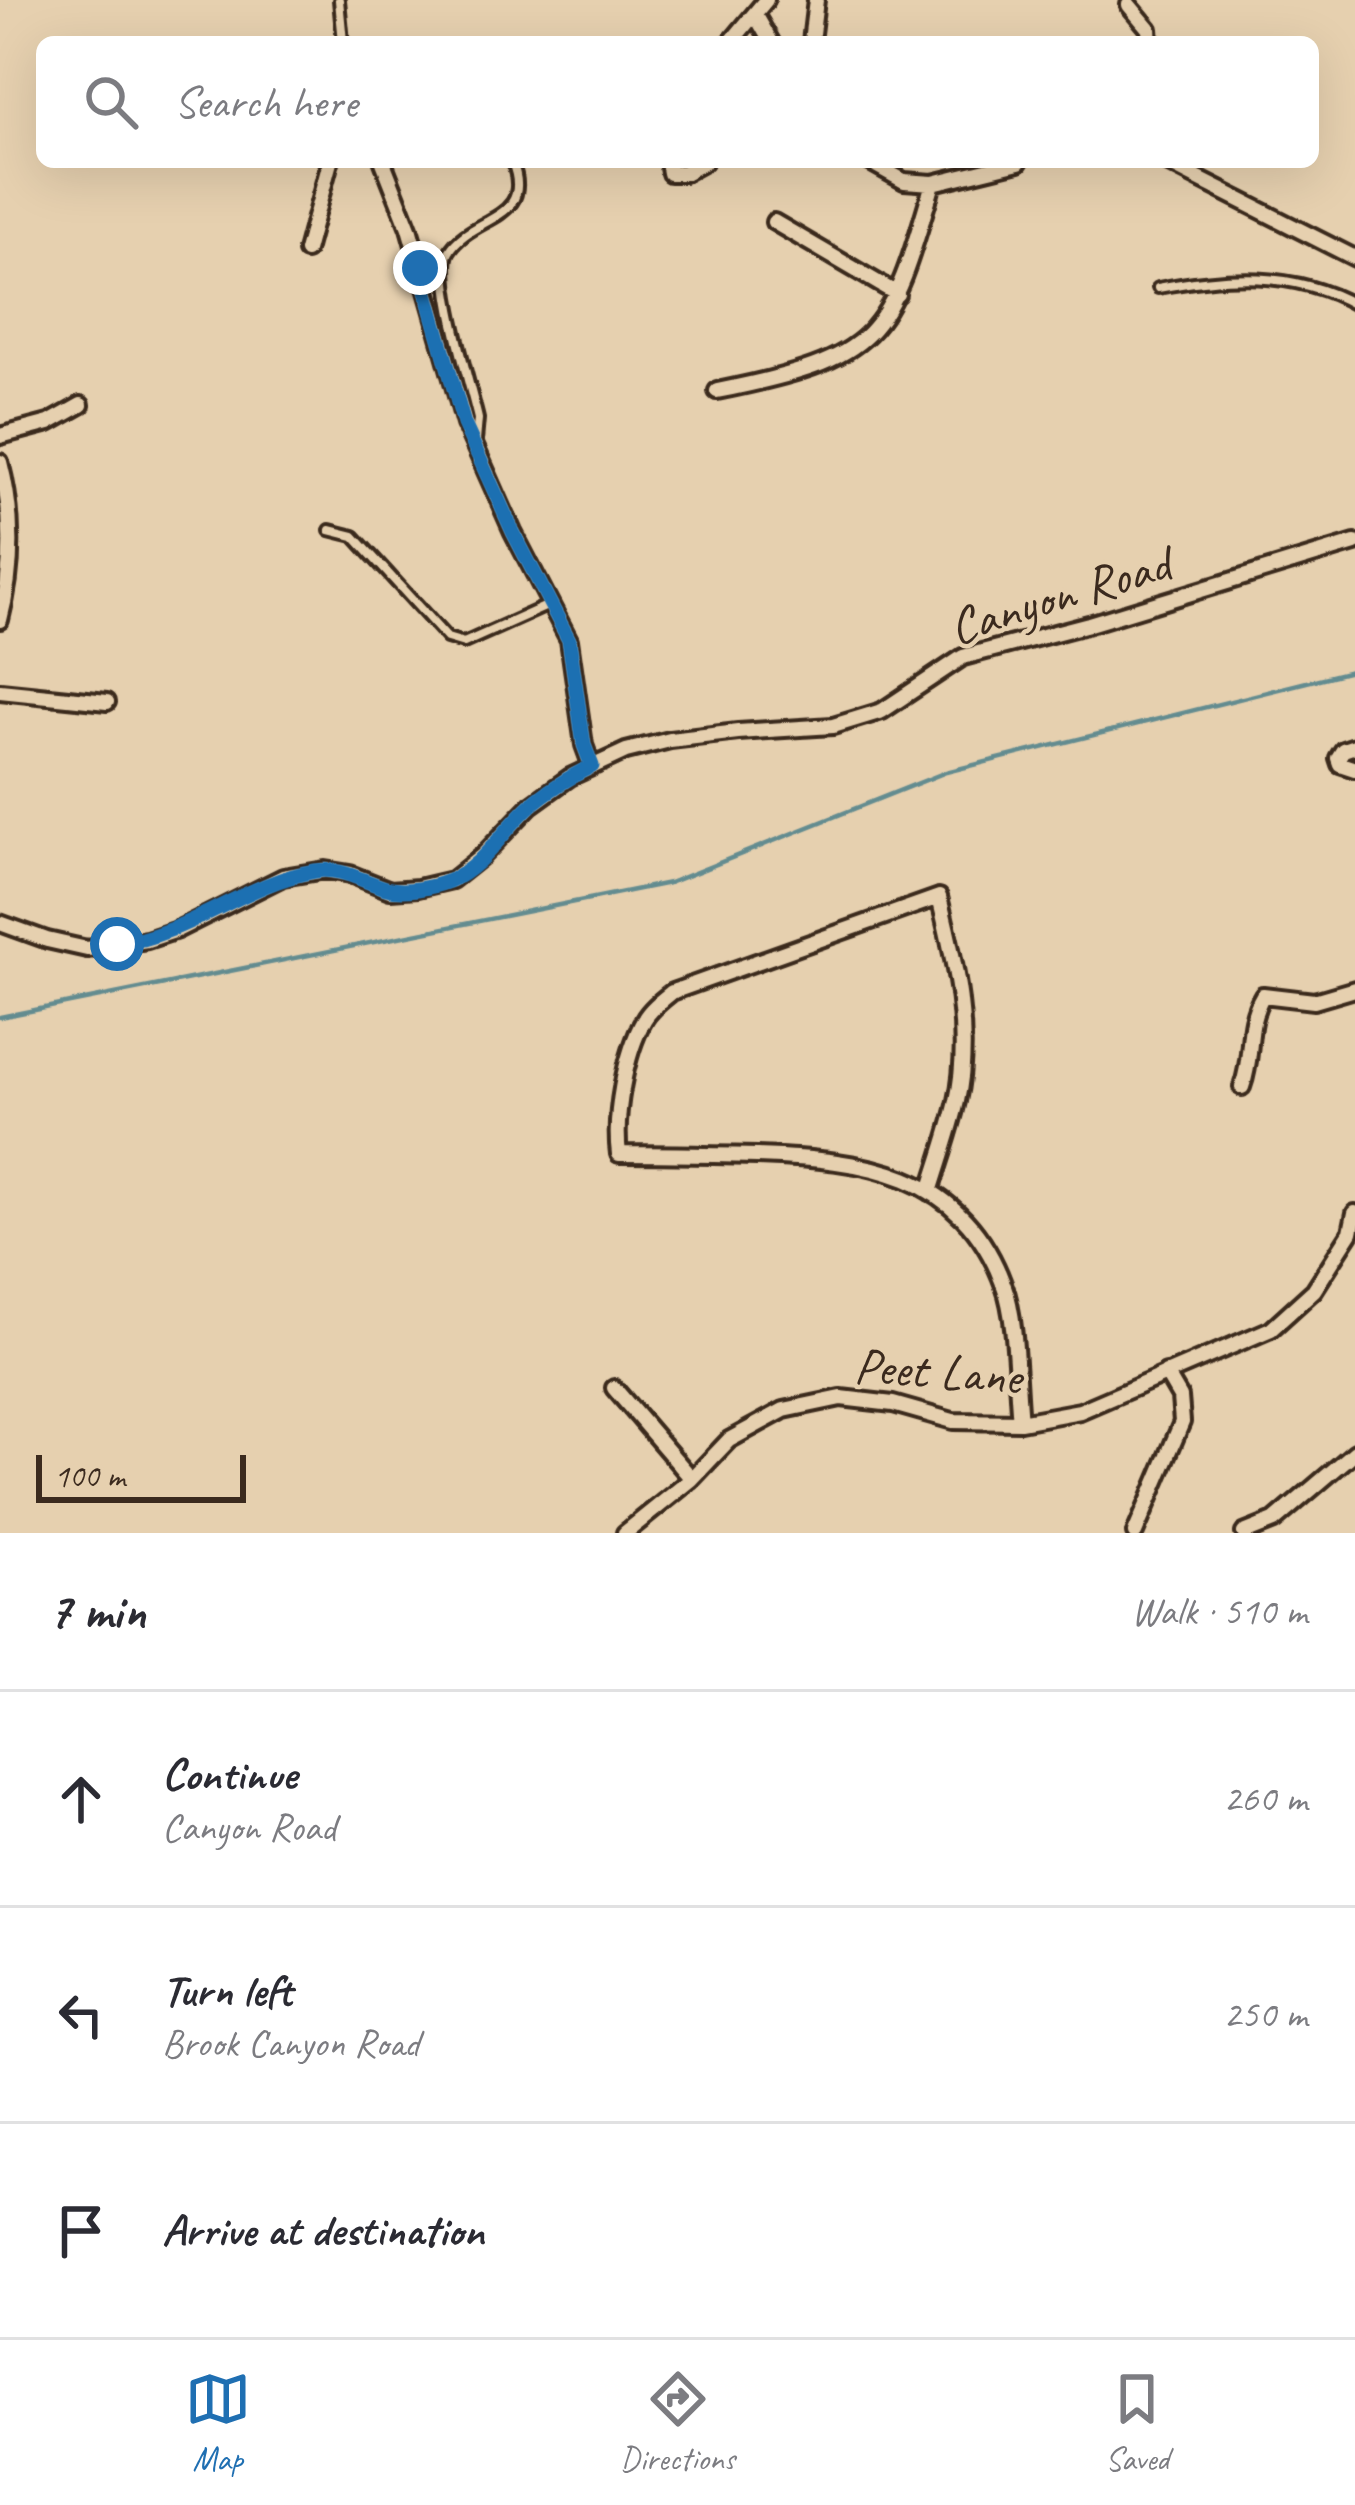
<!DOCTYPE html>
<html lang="en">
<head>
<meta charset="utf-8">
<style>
  :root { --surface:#fff; --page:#f7f7f7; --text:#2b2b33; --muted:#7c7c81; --line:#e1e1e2; --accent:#1f6fb2 }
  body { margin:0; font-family:Caveat,sans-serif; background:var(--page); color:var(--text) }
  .scale { position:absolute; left:36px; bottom:30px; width:210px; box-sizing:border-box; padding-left:12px; border:6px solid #3b2a1e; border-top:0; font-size:33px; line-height:42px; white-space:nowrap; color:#3b2a1e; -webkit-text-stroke:9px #e6d0af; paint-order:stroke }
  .stop { position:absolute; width:36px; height:36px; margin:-27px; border:9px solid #1f6fb2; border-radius:50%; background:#fff }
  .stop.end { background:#1f6fb2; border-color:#fff; box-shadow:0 3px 12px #0008 }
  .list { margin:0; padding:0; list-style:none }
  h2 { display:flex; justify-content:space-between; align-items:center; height:156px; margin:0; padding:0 48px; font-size:51px }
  h2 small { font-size:39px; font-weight:400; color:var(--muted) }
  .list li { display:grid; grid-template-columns:78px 1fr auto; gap:36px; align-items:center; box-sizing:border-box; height:216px; padding:0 48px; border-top:3px solid var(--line) }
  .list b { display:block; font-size:45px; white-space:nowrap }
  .list p { margin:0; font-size:39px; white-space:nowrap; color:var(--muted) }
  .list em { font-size:39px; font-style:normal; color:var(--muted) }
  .icon { flex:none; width:66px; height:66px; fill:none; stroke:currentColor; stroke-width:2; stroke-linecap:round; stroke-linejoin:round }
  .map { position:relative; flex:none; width:1355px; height:1533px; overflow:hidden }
  .search { position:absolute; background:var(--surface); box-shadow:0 12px 48px #0002; left:36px; right:36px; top:36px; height:132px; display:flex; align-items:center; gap:30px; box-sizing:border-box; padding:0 42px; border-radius:18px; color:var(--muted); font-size:45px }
  .sheet { height:804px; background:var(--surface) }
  nav { display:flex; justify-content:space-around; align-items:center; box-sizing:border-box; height:168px; border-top:3px solid var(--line); background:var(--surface); font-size:33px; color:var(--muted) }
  nav a { display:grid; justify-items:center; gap:6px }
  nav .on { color:var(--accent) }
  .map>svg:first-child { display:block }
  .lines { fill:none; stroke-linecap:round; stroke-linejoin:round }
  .stream { stroke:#648c90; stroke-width:4.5 }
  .lane-casing { stroke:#3b2a1e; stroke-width:16 }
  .street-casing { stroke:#3b2a1e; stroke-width:22 }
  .lane { stroke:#e6d0af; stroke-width:8 }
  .street { stroke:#e6d0af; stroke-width:14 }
  .route { stroke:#1f6fb2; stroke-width:15 }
  .labels { text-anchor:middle; stroke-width:9; stroke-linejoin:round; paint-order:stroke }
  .street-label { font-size:51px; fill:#3b2a1e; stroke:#e6d0af }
</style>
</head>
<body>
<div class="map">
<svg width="1355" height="1533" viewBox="0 0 1355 1533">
  <rect width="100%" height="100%" fill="#e6d0af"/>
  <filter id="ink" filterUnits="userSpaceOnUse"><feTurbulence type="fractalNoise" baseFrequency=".00833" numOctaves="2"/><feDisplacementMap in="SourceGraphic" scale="24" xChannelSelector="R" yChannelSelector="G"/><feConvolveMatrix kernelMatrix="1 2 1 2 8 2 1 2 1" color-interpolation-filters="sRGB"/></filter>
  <g filter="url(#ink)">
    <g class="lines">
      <path class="stream" d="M0 1017 669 883 946 772 1355 670"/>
      <defs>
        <path id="lane" d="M339 0 343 42
          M1158 288C1226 275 1293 270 1355 305
          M476 441 478 419C471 387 436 276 449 252 470 215 536 222 512 162
          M330 530 354 536 447 638 464 643 549 605"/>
        <path id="street" d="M1129 5 1149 29 1150 42
          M755 14 771 42
          M731 42 766 0
          M811 42 816 0
          M383 162 409 228 465 424 513 532 569 640 584 745 592 767
          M668 162 670 173H684L704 162
          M870 162 904 181 933 183 1019 162
          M1165 162 1355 258
          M774 222 897 294
          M306 251 330 162
          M717 391C880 358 888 339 933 183
          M0 436 49 423 81 405
          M0 462C14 516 14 567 0 620
          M0 691 107 702
          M1355 746 1343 750 1338 758 1340 764 1355 769
          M0 923 47 940 87 949 147 940 177 930 283 877 325 870 350 874 390 890 418 888 452 880 482 856 531 805 570 777 626 751 670 740 738 732 833 726 882 711 963 657 1089 624 1355 543
          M1242 1087C1254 1055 1245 1025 1263 995L1314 1001 1355 989
          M930 1192C939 1162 950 1132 957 1101 972 1034 955 962 939 897L672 992C662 1000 650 1009 644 1020 625 1053 614 1117 619 1154 665 1154 711 1155 757 1156 864 1160 962 1170 1004 1286 1017 1319 1016 1385 1020 1422
          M614 1388 692 1479
          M625 1533 692 1479 729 1440 784 1410 841 1398 893 1404 953 1421 1020 1422 1080 1411 1271 1329 1314 1290 1351 1232 1355 1213
          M1135 1533 1182 1422 1180 1397 1166 1373
          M1244 1533 1274 1521 1355 1452"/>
      </defs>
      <use href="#lane" class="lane-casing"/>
      <use href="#street" class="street-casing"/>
      <use href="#lane" class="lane"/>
      <use href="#street" class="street"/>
    </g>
  </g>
  <g class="lines" filter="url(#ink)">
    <path class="route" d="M117 944C189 935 244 883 315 871 341 867 361 881 386 888 404 893 431 888 449 881 482 868 504 829 530 806 548 790 570 777 592 766L584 745 569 640 513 532 464 424 420 268"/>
  </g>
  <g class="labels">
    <g class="street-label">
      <text transform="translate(1059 594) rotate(-17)" y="18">Canyon Road</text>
      <text transform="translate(938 1370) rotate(4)" y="18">Peet Lane</text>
    </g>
  </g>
</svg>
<div class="scale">100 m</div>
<div class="stop" style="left:117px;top:944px"></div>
<div class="stop end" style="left:420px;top:268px"></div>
<div class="search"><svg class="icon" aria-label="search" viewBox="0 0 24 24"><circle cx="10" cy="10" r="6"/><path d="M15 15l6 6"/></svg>Search here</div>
</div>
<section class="sheet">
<h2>7 min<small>Walk · 510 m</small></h2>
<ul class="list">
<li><svg class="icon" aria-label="ahead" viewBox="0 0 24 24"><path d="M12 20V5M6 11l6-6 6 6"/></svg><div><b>Continue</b><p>Canyon Road</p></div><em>260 m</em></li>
<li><svg class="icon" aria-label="left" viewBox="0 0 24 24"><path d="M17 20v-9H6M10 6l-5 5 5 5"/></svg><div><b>Turn left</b><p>Brook Canyon Road</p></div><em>250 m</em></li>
<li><svg class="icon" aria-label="arrive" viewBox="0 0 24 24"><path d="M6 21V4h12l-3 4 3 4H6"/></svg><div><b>Arrive at destination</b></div></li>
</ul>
</section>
<nav>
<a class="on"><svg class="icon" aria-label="map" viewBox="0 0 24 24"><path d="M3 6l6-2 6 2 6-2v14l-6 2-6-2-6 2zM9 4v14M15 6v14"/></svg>Map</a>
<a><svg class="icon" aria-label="directions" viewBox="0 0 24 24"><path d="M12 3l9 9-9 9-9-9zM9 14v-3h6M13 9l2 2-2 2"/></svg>Directions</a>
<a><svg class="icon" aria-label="saved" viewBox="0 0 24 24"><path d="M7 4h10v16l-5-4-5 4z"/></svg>Saved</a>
</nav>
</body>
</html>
